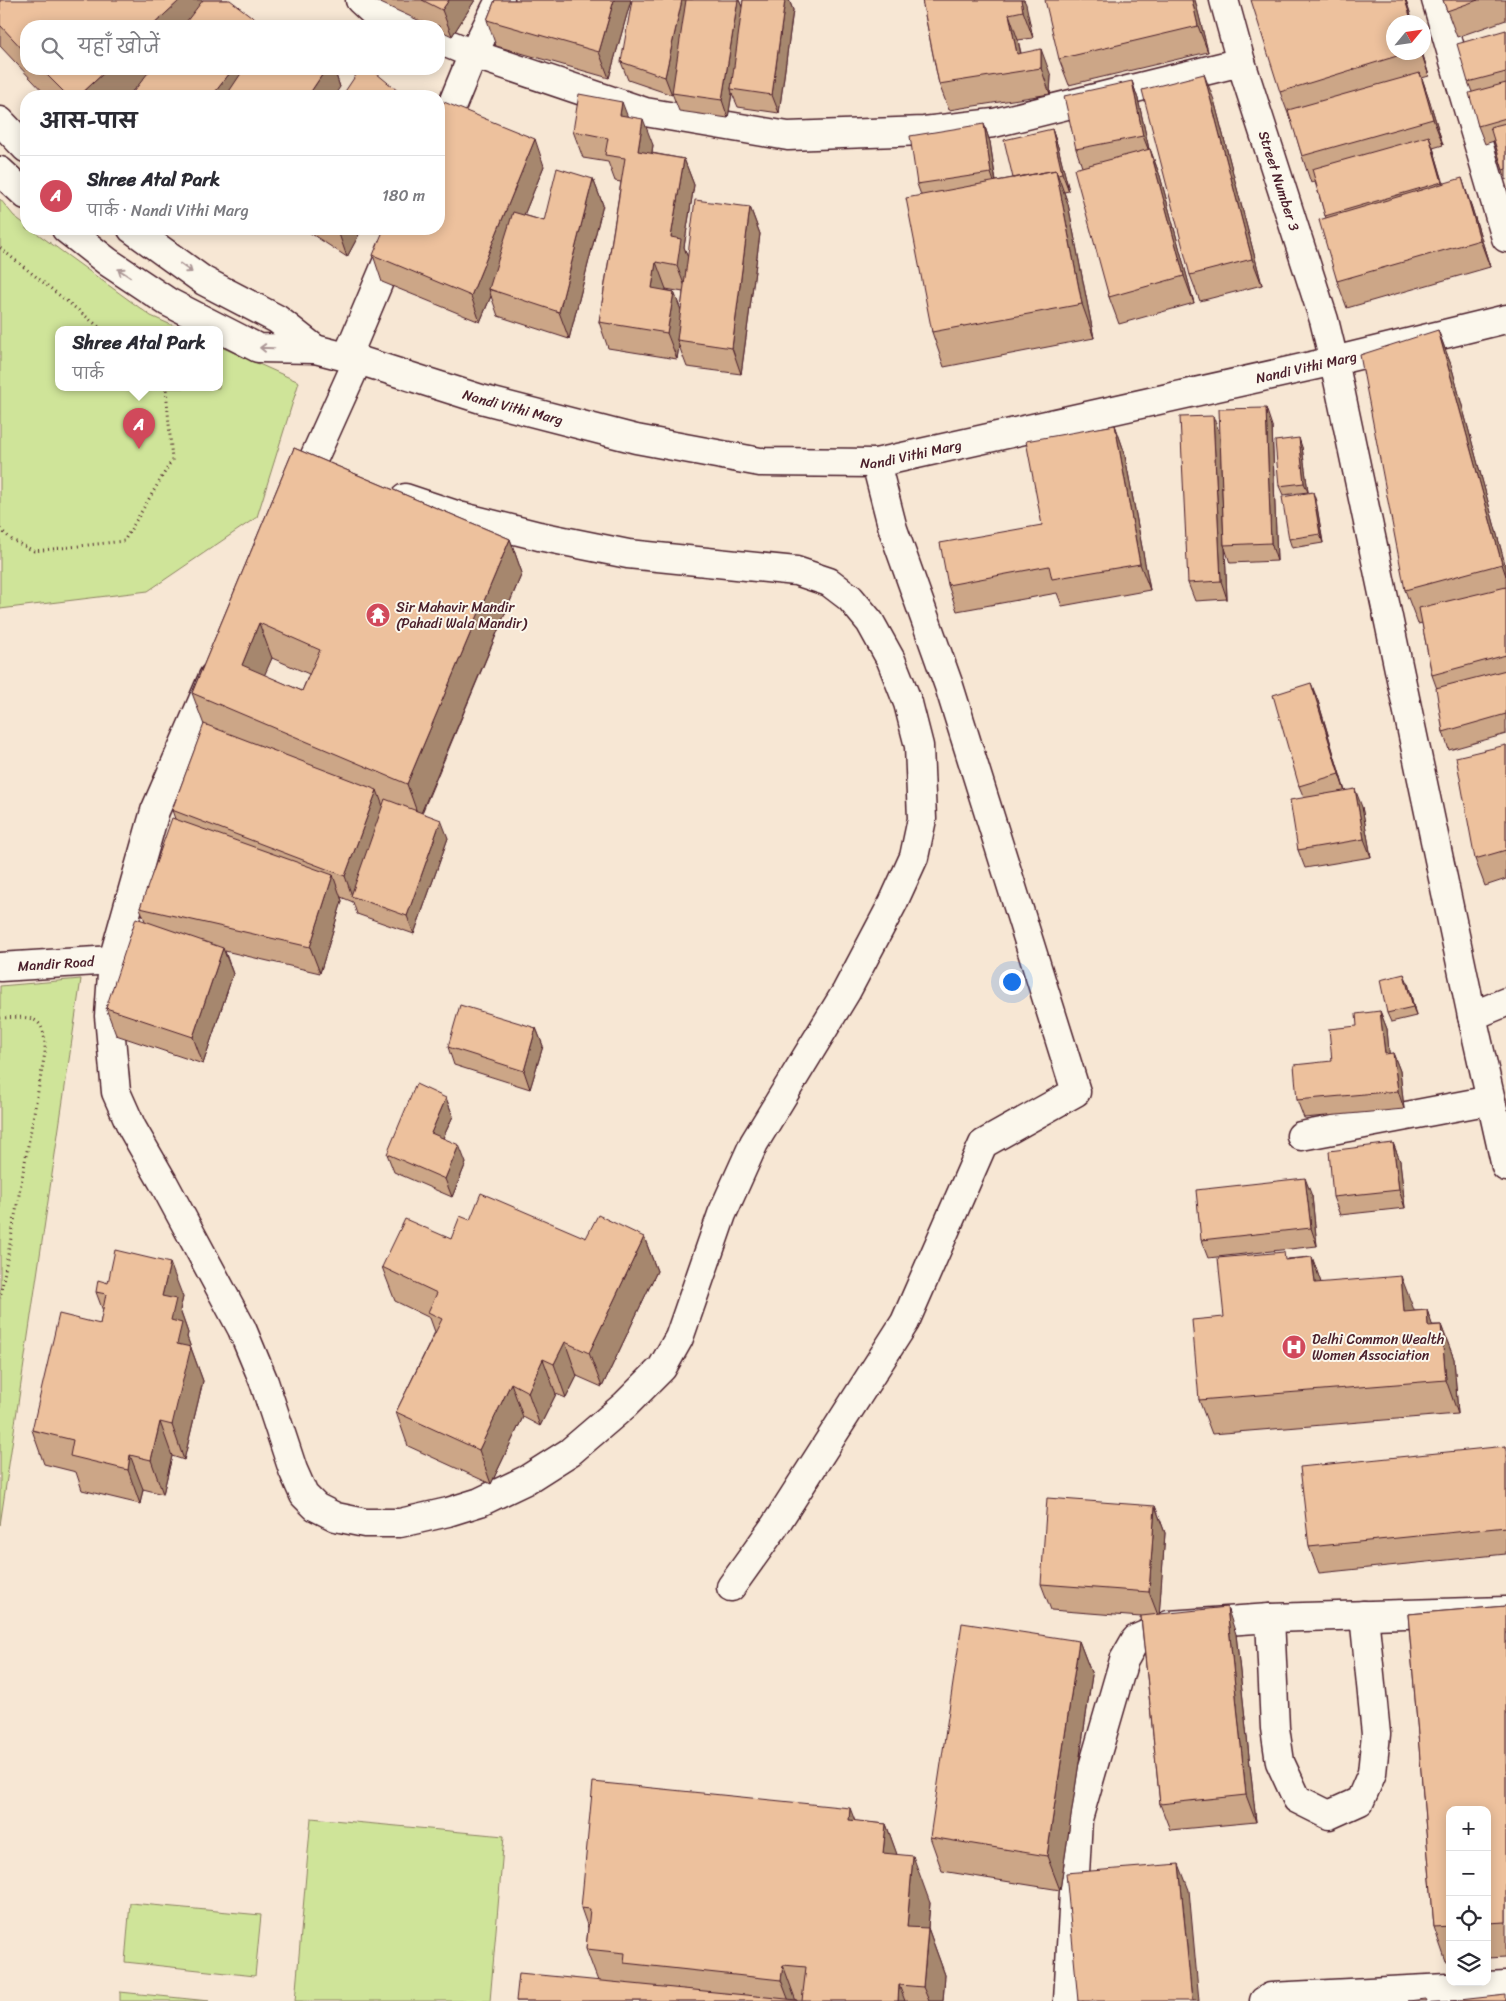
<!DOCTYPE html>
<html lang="hi">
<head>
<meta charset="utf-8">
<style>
  :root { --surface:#fff; --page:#f7f7f7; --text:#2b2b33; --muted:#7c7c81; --line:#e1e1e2; --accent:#d1495b }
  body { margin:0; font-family:Sriracha,"Playpen Sans Deva",sans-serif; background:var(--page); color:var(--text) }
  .controls { position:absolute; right:15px; bottom:15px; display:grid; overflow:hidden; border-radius:10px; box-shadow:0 2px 12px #0003 }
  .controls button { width:45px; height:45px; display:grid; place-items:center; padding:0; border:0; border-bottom:1px solid var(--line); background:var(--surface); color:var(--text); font:25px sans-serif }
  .compass { position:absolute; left:1386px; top:15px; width:45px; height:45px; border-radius:50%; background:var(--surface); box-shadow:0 2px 12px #0003; rotate:61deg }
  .you { position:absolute; left:1011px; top:981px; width:18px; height:18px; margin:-12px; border:4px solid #fff; border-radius:50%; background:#1a73e8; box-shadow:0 0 0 8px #1a73e833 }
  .badge { display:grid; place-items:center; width:32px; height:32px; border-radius:50%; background:var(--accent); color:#fff; font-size:16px; font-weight:700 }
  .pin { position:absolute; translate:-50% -41px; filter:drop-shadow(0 1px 2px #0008) }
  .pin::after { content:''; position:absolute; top:26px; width:18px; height:15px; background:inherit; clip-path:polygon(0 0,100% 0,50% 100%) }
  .popup { position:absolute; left:55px; top:326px; width:168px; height:65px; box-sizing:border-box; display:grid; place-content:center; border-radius:10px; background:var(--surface); filter:drop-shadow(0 1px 4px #0005); font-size:16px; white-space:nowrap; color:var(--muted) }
  .popup b { font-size:19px; color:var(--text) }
  .popup::after { content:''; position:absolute; left:50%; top:100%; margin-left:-10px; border:10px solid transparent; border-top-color:var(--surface) }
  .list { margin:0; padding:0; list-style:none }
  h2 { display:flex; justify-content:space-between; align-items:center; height:65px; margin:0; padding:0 20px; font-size:21px }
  h2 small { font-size:16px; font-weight:400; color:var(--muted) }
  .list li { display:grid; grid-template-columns:32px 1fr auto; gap:15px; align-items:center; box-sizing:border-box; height:80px; padding:0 20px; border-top:1px solid var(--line) }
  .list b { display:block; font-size:19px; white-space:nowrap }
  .list p { margin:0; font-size:16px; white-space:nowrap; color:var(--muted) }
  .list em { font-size:16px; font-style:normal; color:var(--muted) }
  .icon { flex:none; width:28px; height:28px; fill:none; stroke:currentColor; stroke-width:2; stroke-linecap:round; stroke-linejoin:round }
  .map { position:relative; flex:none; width:1506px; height:2001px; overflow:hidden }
  .search { position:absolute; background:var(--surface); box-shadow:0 2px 12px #0003; left:20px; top:20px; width:425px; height:55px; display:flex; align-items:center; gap:12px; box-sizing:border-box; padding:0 18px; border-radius:20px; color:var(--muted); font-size:19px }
  .panel { position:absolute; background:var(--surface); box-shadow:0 2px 12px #0003; left:20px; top:90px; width:425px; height:145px; border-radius:20px }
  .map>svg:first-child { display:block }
  .green { fill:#cfe499; stroke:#8c8262 }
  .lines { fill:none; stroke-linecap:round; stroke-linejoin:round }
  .minor-casing { stroke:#4a1f2b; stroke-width:31 }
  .path { stroke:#4a1f2b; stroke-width:3; stroke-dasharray:1 4; stroke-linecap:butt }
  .minor { stroke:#fbf7ec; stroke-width:28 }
  .wall { fill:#cca687; stroke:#4a1f2b; fill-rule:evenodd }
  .shaded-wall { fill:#a6876e; stroke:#4a1f2b }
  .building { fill:#edc19d; stroke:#4a1f2b; fill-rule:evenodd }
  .oneway { stroke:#ab9695 }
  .labels { text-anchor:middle; stroke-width:4; stroke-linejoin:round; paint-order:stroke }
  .street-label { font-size:14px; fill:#4a1f2b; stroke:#fbf7ec }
  .poi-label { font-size:14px; fill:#4a1f2b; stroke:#fbf7ec; text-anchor:start }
</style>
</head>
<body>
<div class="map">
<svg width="1506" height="2001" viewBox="0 0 1506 2001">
  <rect width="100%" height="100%" fill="#f7e7d4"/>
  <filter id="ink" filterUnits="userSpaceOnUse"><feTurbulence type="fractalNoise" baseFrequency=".02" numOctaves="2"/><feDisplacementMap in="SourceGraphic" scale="10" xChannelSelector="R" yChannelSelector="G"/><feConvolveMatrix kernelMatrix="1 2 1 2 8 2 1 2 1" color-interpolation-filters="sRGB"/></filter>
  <g filter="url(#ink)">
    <path class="green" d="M0 199 14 216 26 225V229H31L151 316 183 330H59V388H219V346L299 382 257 517 148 591 0 609Z
      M81 979 0 1525V986Z
      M311 1818 504 1836 490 2001H295Z
      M130 1903 261 1915 255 1976 125 1962Z
      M120 1992 209 2001H120Z"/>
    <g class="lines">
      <defs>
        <g id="minor">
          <path d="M360 0 374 13 406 26"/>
          <path id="s1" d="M1224 0 1241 62 1324 320 1334 361 1472 1016 1506 1167"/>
          <path d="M1436 0 1506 238"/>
          <path d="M439 40 473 54 645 112 788 136 924 131 994 123 1241 62"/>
          <path d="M0 121 26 148"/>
          <path d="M439 137 473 54 500 0"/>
          <path d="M0 171 26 195"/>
          <path id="s2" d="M66 229 108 262 168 302 258 348 315 349 358 360 481 399 636 439 760 462 876 463 1334 361 1506 319"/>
          <path d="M132 229 204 281 277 319 315 349"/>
          <path d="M347 357 401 229"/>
          <path d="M299 491 358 360"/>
          <path d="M213 677 155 811 113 960 109 1016 116 1092 132 1128 163 1182 242 1329 264 1382 293 1470 304 1495 316 1507 336 1517 365 1523H400L448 1512 480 1502 526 1480 570 1452 625 1405 662 1368 679 1338 722 1214 754 1143 846 992 893 903 914 857 922 819 919 746 908 703 891 660 870 622 850 598 829 582 796 571 628 554 539 536 459 516 405 498"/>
          <path id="s3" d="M0 967 113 960"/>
          <path d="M1472 1016 1506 1002"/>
          <path d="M1301 1136 1491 1100"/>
          <path d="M731 1587 774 1527 905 1322 983 1144 1076 1092 949 686 893 529 876 463"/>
          <path d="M1270 1618 1275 1728 1280 1762 1297 1799 1329 1815 1360 1801 1372 1773 1376 1734 1364 1615"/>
          <path d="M1068 2001 1078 1819 1124 1660 1136 1639 1169 1625 1270 1618 1506 1611"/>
          <path d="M1264 2001 1271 1997 1506 1985"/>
        </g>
      </defs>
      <use href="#minor" class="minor-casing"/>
      <path class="path" d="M0 248 103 330
        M0 529 12 540 34 551 124 541 172 460 166 388
        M0 1018C33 1016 46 1015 45 1053L0 1298"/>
      <use href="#minor" class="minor"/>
    </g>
    <path class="wall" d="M0 0 26 26V69H334L340 87 137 86 127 96H47L0 46Z
      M374 0H475L452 36 439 30V26H431Z
      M495 0H631L609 78 496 46 487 20Z
      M739 0 742 7 743 0H789L793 10 779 113 738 107 732 93 728 118 679 111 672 93V95L628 80 621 62Z
      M922 0H1024L1033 38 1018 40 1021 53 1051 76 1050 94 949 110 939 84Z
      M1195 0 1208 52 1069 85 1059 59Z
      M1406 0 1413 22H1394V52H1422L1429 76 1422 78 1429 99 1443 145 1433 148 1444 184 1471 205 1490 267 1347 308 1337 281 1326 218 1315 182 1311 183 1302 156 1291 118 1290 119 1280 92Z
      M1443 0H1506V20L1457 37Z
      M1506 30V180L1494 141 1485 144 1478 126 1472 92 1468 82Z
      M1132 81 1138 99 1149 149H1150L1160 176 1194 303 1119 324 1109 297 1082 167 1076 149Z
      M1214 100 1262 285 1200 301 1190 275Z
      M627 116 653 145 652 153 684 159 694 185 684 247 688 258 750 207 760 234 741 374 687 367 679 346 677 359 608 348 599 322 621 182 615 181 608 162 583 158 573 131ZM666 289 683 292 681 311 674 292 666 290Z
      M984 124 990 142 996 181 1013 178 1052 129 1058 147 1069 191 1064 192 1068 204 1094 338 944 367 932 332 921 195 917 184Z
      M544 166 524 215 544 221 593 179 603 205 569 339 498 316 491 296 480 322 382 282 373 255Z
      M304 229H362L347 257Z
      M1438 330 1451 365 1506 568V734L1449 750 1443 732 1437 689 1432 675 1422 623 1418 624 1405 590Z
      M1115 425 1124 451 1150 590 1062 606 1057 593 957 611 948 585 1042 525Z
      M1272 426 1277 561 1230 563 1225 548 1227 599 1195 601 1188 583 1220 434Z
      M1302 447 1308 492 1283 495 1279 486Z
      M294 448 510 539 522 573 422 813 448 838 414 934 357 914 353 902 341 897 342 901 320 973 225 951 233 974 203 1064 116 1035 106 1008 145 921 140 908 175 819 172 810 204 725 192 693ZM272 658 309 674 302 691 264 675Z
      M1316 501 1323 543 1292 548 1289 539Z
      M1318 701 1345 791 1362 807 1371 857 1305 868 1298 850 1304 798 1299 786Z
      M1506 745V879L1485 886 1475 859Z
      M1408 983 1416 1016 1391 1022 1387 1013Z
      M1380 1011 1387 1029 1389 1054 1393 1053 1400 1071 1404 1109 1304 1118 1297 1100 1332 1061 1357 1026Z
      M536 1028 543 1046 530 1089 454 1065 448 1047Z
      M446 1098 453 1116 443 1138 466 1163 452 1197 394 1172 387 1154Z
      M1393 1143 1400 1161 1405 1208 1340 1215 1333 1197Z
      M1312 1196 1317 1246 1208 1258 1201 1240Z
      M470 1220 586 1238 644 1237 657 1271 602 1387 577 1376 566 1398 556 1394 540 1426 523 1417 491 1484 408 1446 396 1412 435 1332 430 1318 395 1301 382 1267 451 1239Z
      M1312 1257 1321 1283 1414 1311 1427 1310 1432 1325H1441L1454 1359 1458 1414 1212 1434 1199 1400 1224 1317 1287 1259Z
      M96 1292 183 1297 180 1310 188 1333 187 1337 203 1381 184 1460 172 1456 163 1494 143 1489 140 1504 82 1490 76 1472 44 1464 32 1430 100 1324 103 1311Z
      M1506 1446V1554L1319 1573 1309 1547Z
      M1155 1506 1165 1533 1159 1614 1236 1634 1256 1822 1170 1830 1160 1804 1141 1617 1051 1610 1041 1584Z
      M1506 1606V1957L1487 1958V1810H1450V1961L1446 1962 1434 1927 1408 1614Z
      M1079 1641 1092 1675 1060 1890 942 1871 930 1837Z
      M855 1821 886 1824 897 1855 930 1903 928 1928 945 1975 943 2001H516L598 1981 586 1949 588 1928 581 1908Z"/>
    <path class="shaded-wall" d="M180 0H228L201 26H152Z
      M449 0H475L452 36 442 10Z
      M614 0H631L609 78 599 52Z
      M682 0H693L672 95 665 77Z
      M738 0H739L745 14 731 89 732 93 728 118 722 100Z
      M785 0H789L793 10 779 113 772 95Z
      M1021 0H1024L1026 4 1033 38 1023 11Z
      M1192 0H1195L1208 52 1198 26Z
      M1405 0H1406L1413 22H1412Z
      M1009 14 1018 40 1024 70 1017 54Z
      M1041 49 1051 76 1050 94 1041 68Z
      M1421 52H1422L1429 76Z
      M108 69H156L127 96H79Z
      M233 69H263L242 96H212Z
      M326 69H334L340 87 334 96H308Z
      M1420 73 1429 99 1443 145 1433 119Z
      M1204 74 1214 100 1262 285 1252 259Z
      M1132 81 1138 99 1150 154 1143 136Z
      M622 102 632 128 620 115Z
      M643 119 653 145 648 178 638 151Z
      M984 124 990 142 997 191 991 173Z
      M1052 129 1058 147 1069 191 1062 173Z
      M1429 136 1435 154 1448 200 1442 182Z
      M535 139 544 166 493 291 489 289 491 296 480 322 471 296Z
      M1150 149 1160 176 1194 303 1184 276Z
      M684 159 694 185 684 247 691 266 687 292 677 266 671 237Z
      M1056 170 1068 204 1094 338 1082 304Z
      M1462 178 1471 205 1490 267 1480 240Z
      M593 179 603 205 569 339 559 312Z
      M750 207 760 234 741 374 732 348Z
      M339 229H362L347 257 338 231Z
      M656 262 666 289 662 314 652 288Z
      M674 292 684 318 677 340 679 346 677 359 667 333Z
      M1438 330 1451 365 1506 568V576L1502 564Z
      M1266 408 1272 426 1277 561 1271 543Z
      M1213 416 1220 434 1224 545 1225 548 1227 599 1221 581Z
      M1115 425 1124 451 1150 590 1140 564Z
      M1299 438 1302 447 1308 492 1304 483Z
      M1313 492 1316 501 1323 543 1320 534Z
      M510 539 522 573 419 818 407 784Z
      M259 623 272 658 254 699 242 665Z
      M1311 683 1318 701 1345 792 1339 774Z
      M1355 789 1362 807 1371 857 1364 839Z
      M377 790 387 817 352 896 345 876Z
      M441 820 448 838 414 934 407 916Z
      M333 875 342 901 320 973 310 947Z
      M223 948 233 974 203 1064 193 1037Z
      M1404 974 1408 983 1416 1016 1413 1007Z
      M1380 1011 1387 1029 1391 1072 1385 1054Z
      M536 1028 543 1046 530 1089 524 1071Z
      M1393 1053 1400 1071 1404 1109 1398 1091Z
      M446 1098 453 1116 437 1151 431 1133Z
      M1393 1143 1400 1161 1405 1208 1399 1190Z
      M459 1145 466 1163 452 1197 445 1179Z
      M1305 1178 1312 1196 1317 1246 1311 1228Z
      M644 1237 657 1271 602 1387 589 1353Z
      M1312 1257 1324 1291 1315 1283Z
      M170 1263 183 1297 180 1310 188 1333 187 1337 203 1381 184 1460 172 1425 177 1344 162 1296Z
      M1401 1276 1414 1310 1417 1346 1404 1312Z
      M1427 1310 1439 1344 1428 1326Z
      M1441 1325 1454 1359 1458 1414 1446 1380Z
      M565 1342 577 1376 566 1398 554 1364Z
      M543 1359 556 1394 540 1426 528 1392Z
      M511 1383 523 1417 491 1484 479 1450Z
      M160 1422 172 1456 163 1494 151 1460Z
      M130 1455 143 1489 140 1504 128 1470Z
      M1155 1506 1165 1533 1159 1618 1149 1592Z
      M1227 1607 1236 1634 1256 1822 1246 1795Z
      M1079 1641 1092 1675 1060 1890 1047 1856Z
      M850 1808 868 1855 849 1820Z
      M886 1824 903 1871 883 1853Z
      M913 1856 930 1903 924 1974 907 1927Z
      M1179 1864 1189 1890 1199 2001H1192Z
      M928 1928 945 1975 943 2001H929L923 1987Z
      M783 1965 796 2001H789L781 1980Z
      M899 1985 905 2001H898Z"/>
    <path class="building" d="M0 0H180L152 26H26V53L0 25Z
      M203 0H230L264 26H183Z
      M422 0H449L442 10Z
      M495 0H614L599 52 487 20Z
      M632 0H682L665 77 621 62Z
      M686 0H738L722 100 672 93Z
      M743 0H785L772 95 731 89Z
      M922 0H1021L1023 11 1009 14 1017 54 1041 49V68L939 84Z
      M1045 0H1192L1198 26 1059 59Z
      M1251 0H1405L1412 22H1394V52H1410L1280 92Z
      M1443 0H1478L1447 11Z
      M274 23 279 26H272Z
      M1506 30V72L1468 82 1457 44Z
      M41 69H108L79 96H68Z
      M151 69H233L212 96H130Z
      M244 69H326L308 96H226Z
      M360 69H371L404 96H342Z
      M1420 73 1433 119 1302 156 1288 110Z
      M1204 74 1252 259 1190 275 1142 90Z
      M1132 81 1143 136 1076 149 1064 96Z
      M1506 83V118L1478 126 1469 93Z
      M579 94 622 102 620 115 643 119 638 151 684 159 671 237 681 239 677 266 656 262 652 288 674 292 667 333 599 322 625 158 605 155 608 138 573 131Z
      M439 100 535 139 471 296 373 255 384 229H439Z
      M1506 123V169L1503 170 1490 127Z
      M984 124 991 173 917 184 910 136Z
      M1052 129 1062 173 1057 174 1056 170 1013 178 1004 140Z
      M1429 136 1442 182 1325 216 1312 169Z
      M1150 149 1184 276 1109 297 1074 169Z
      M557 168 593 179 559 312 489 289 513 212 544 221Z
      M1056 170 1082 304 932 332 906 198Z
      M1462 178 1480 240 1337 281 1319 220Z
      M695 200 750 207 732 348 677 340Z
      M1438 330 1502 564 1405 590 1360 355Z
      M1266 408 1271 543 1224 545 1219 409Z
      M1213 416 1221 581 1188 583 1180 417Z
      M1115 425 1140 564 1052 579 1049 566 948 585 940 543 1042 525 1026 441Z
      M1299 438 1304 483 1279 486 1275 441Z
      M294 448 510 539 407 784 192 693ZM259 623 320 650 302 691 242 665Z
      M1313 492 1320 534 1289 539 1282 497Z
      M1506 587V655L1432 675 1419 608Z
      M1506 670V714L1443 732 1436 688Z
      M1311 683 1339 774 1299 786 1273 695Z
      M204 724 377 790 345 876 172 810Z
      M1506 745V850L1475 859 1456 757Z
      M1355 789 1364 839 1298 850 1290 800Z
      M385 799 441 820 407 916 351 896Z
      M172 818 333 875 310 947 140 908Z
      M136 918 223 948 193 1037 106 1008Z
      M1404 974 1413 1007 1387 1013 1380 980Z
      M460 1005 536 1028 524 1071 448 1047Z
      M1380 1011 1385 1054 1393 1053 1398 1091 1297 1100 1294 1065 1332 1061 1329 1029 1357 1026 1356 1014Z
      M416 1084 446 1098 431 1133 459 1145 445 1179 387 1154Z
      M1393 1143 1399 1190 1333 1197 1329 1151Z
      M1305 1178 1311 1228 1201 1240 1196 1190Z
      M481 1193 586 1238 598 1215 644 1237 589 1353 565 1342 554 1364 543 1359 528 1392 511 1383 479 1450 396 1412 442 1319 428 1312 437 1293 382 1267 405 1219 451 1239 460 1216 470 1220Z
      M115 1250 170 1263 162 1296 176 1299 171 1320 182 1323 177 1344 191 1347 172 1425 160 1422 151 1460 130 1455 128 1470 70 1456 73 1440 32 1430 59 1314 100 1324 106 1294 96 1292 98 1280 108 1283Z
      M1284 1252 1285 1260 1312 1257 1315 1283 1401 1276 1404 1312 1427 1310 1428 1326 1441 1325 1446 1380 1199 1400 1192 1320 1224 1317 1218 1258Z
      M1506 1446V1527L1309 1547 1300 1467Z
      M1047 1498 1155 1506 1149 1592 1041 1584Z
      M1506 1606V1922L1487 1923V1810H1450V1926L1434 1927 1408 1614Z
      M1227 1607 1246 1795 1160 1804 1141 1616Z
      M962 1623 1079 1641 1047 1856 930 1837Z
      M593 1782 850 1808 849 1820 886 1824 883 1853 913 1856 907 1927 928 1928 923 1987 899 1985 898 2001H802L806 1967 783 1965 781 1980 624 1963 625 1953 586 1949 590 1909 581 1908Z
      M1179 1864 1192 2001H1078L1066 1873Z
      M519 1973 797 2000V2001H516Z
      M1506 1995V2001H1450Z
      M1426 1999 1427 2001H1408Z"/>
    <defs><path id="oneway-shaft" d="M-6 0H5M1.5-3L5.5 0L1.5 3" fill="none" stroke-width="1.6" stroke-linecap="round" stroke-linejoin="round" transform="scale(1.25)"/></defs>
    <g class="oneway">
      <use href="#oneway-shaft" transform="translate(186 268) rotate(36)"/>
      <use href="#oneway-shaft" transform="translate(124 273) rotate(-146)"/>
      <use href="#oneway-shaft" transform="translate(267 348) rotate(-178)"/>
    </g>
  </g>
  <defs>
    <symbol id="temple-disc" viewBox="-11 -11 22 22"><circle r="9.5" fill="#d1495b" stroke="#fbf7ec"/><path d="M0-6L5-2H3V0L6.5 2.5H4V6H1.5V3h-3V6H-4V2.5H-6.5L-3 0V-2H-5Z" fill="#fff"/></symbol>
    <symbol id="hospital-disc" viewBox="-11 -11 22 22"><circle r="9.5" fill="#d1495b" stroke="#fbf7ec"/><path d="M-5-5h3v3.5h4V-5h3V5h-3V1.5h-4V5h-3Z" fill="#fff"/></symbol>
  </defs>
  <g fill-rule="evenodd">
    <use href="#temple-disc" x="364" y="601" width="28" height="28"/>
    <use href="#hospital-disc" x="1280" y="1333" width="28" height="28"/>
  </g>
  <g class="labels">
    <g class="street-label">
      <text dy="5" stroke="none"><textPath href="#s1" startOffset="189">Street Number 3</textPath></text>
      <text dy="5" stroke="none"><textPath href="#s2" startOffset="1300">Nandi Vithi Marg</textPath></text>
      <text dy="5" stroke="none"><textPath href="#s2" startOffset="490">Nandi Vithi Marg</textPath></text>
      <text dy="5" stroke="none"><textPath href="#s2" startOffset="895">Nandi Vithi Marg</textPath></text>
      <text dy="5" stroke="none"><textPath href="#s3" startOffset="56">Mandir Road</textPath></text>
    </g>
    <g class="poi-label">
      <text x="396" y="612">Sir Mahavir Mandir<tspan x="396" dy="16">(Pahadi Wala Mandir)</tspan></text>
      <text x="1312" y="1344">Delhi Common Wealth<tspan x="1312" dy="16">Women Association</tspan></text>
    </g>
  </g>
</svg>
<div class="controls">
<button>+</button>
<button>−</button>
<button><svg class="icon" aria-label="locate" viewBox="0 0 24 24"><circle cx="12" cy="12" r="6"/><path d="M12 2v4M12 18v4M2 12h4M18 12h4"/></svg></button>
<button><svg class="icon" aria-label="layers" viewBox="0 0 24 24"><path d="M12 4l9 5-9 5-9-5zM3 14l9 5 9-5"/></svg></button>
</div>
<svg class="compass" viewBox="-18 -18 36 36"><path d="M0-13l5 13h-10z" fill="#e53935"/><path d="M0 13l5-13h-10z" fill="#7c7c81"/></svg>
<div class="you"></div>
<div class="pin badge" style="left:139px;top:449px">A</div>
<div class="popup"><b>Shree Atal Park</b>पार्क</div>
<div class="search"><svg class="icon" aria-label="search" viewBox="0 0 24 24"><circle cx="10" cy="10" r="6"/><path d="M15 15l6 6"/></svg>यहाँ खोजें</div>
<section class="panel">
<h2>आस-पास<small></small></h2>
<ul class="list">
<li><span class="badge">A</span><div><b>Shree Atal Park</b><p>पार्क · Nandi Vithi Marg</p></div><em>180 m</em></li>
</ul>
</section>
</div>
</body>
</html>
